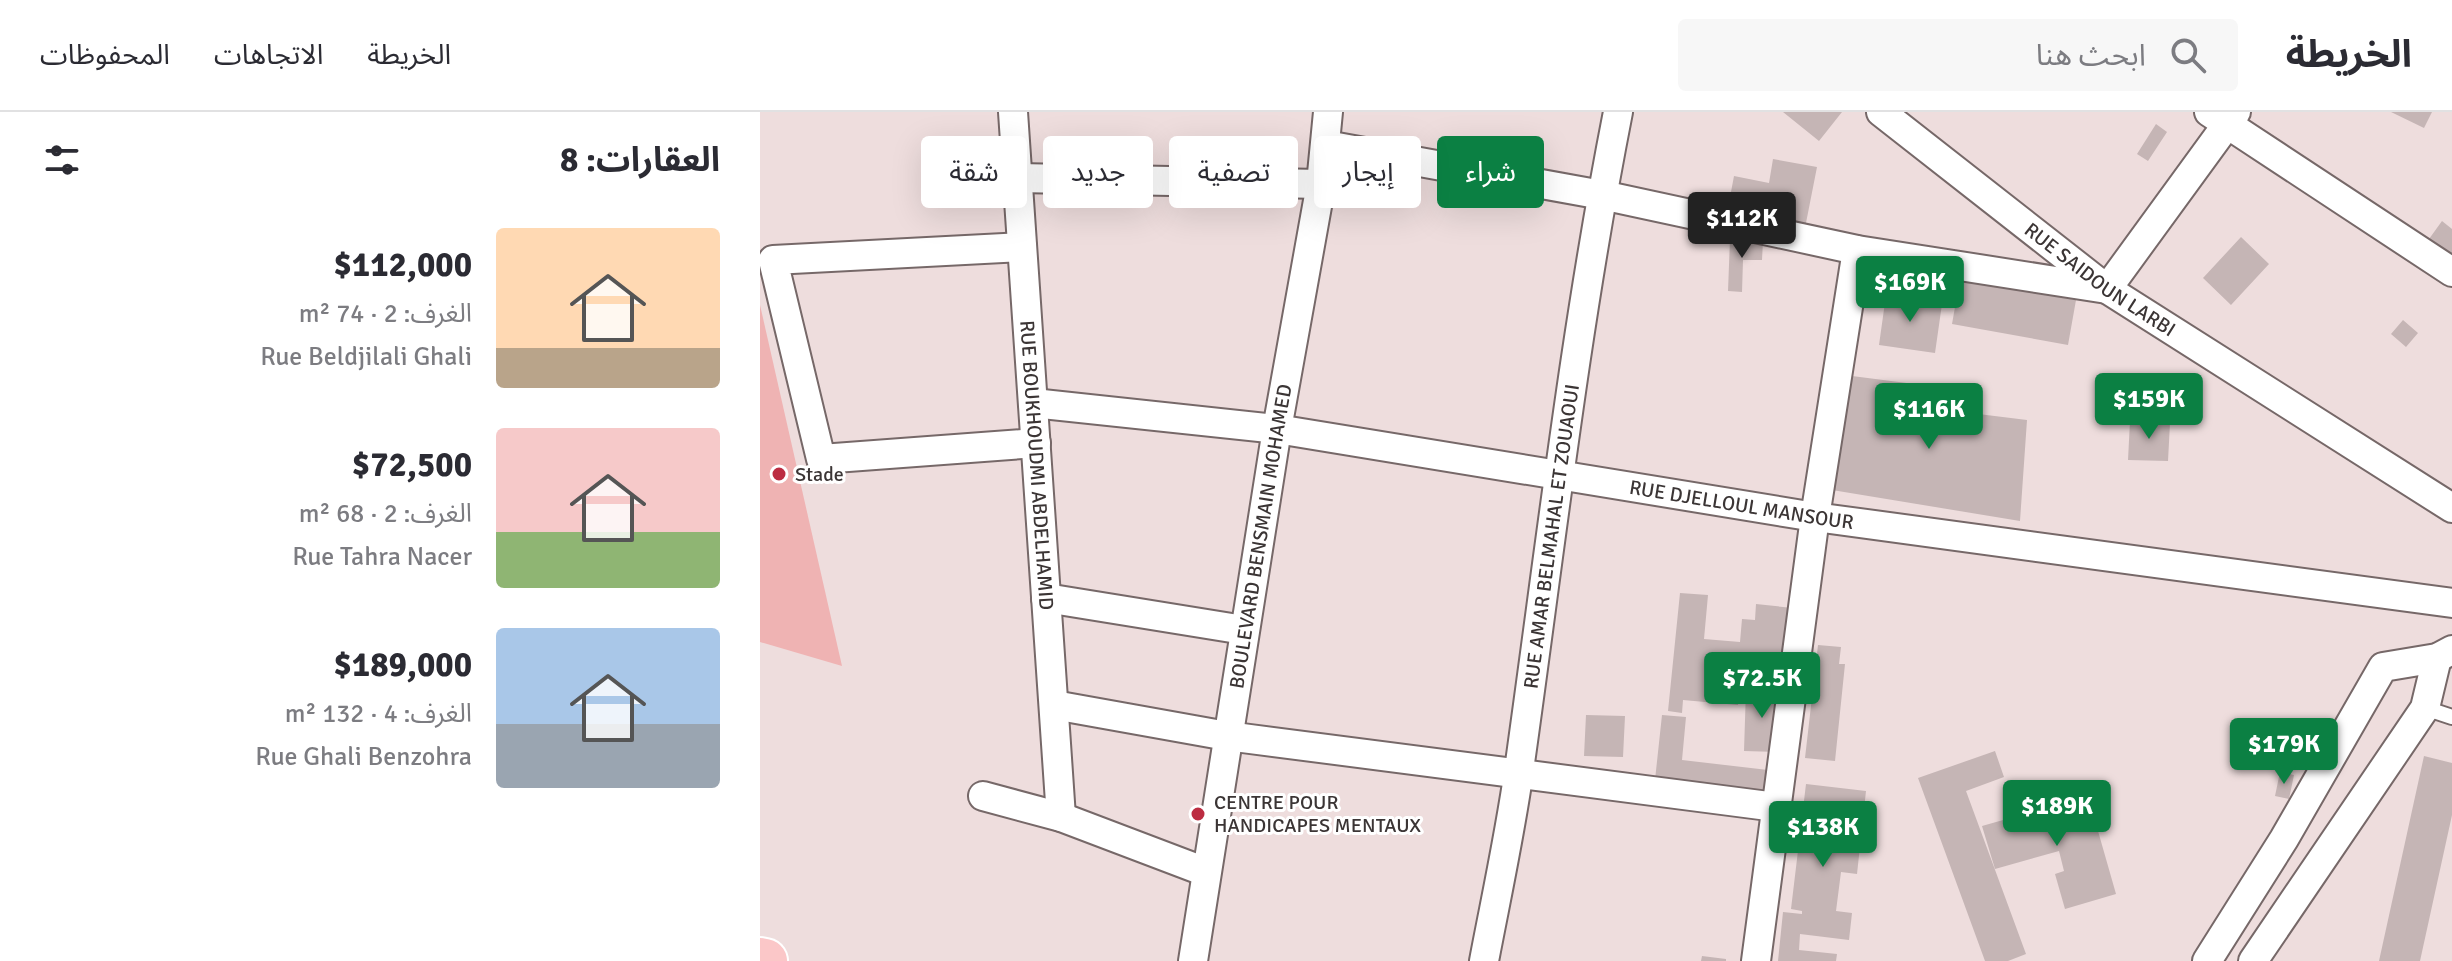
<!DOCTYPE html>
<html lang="ar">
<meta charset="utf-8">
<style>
:root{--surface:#fff;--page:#f7f7f7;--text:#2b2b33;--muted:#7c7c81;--line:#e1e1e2;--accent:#0b8043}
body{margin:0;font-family:Signika,"Noto Sans Arabic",sans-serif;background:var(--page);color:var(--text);direction:rtl;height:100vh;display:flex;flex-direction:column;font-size:30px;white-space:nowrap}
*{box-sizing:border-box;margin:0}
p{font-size:26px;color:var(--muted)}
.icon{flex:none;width:44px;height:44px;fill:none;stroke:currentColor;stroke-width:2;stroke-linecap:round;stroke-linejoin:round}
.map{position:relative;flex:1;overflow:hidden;direction:ltr}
.panel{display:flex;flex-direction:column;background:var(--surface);width:760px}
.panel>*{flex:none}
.top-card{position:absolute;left:24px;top:24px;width:760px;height:72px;direction:rtl;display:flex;gap:16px}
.price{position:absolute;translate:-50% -68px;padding:0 18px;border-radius:8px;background:var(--accent);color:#fff;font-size:26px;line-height:52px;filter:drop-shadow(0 2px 4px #0008)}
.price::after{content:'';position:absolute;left:50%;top:48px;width:24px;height:18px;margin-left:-12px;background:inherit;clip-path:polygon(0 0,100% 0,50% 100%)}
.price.active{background:#222;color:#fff}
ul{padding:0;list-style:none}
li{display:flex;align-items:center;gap:24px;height:200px;padding:0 40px}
li span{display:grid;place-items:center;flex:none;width:224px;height:160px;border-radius:8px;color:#555}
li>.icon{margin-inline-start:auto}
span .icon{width:96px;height:96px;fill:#fffc;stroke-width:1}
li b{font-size:34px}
h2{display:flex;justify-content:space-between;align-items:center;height:96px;padding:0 40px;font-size:34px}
.pill{padding:0 28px;border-radius:8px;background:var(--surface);box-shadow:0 8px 32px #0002;font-size:28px;line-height:72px}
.pill.active{background:var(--accent);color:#fff}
header{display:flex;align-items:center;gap:48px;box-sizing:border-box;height:112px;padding:0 40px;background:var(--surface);border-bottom:2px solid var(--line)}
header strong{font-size:38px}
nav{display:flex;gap:44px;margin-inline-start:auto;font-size:28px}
.search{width:560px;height:72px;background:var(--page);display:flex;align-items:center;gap:20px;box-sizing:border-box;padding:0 28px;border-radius:8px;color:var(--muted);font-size:30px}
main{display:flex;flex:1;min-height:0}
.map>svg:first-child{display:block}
.green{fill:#efb3b3}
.building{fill:#c5b5b5}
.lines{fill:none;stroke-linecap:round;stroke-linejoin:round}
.service-casing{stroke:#766868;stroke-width:18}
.minor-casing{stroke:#766868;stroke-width:32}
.primary-casing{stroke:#fff;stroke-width:48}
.service{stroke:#fff;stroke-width:14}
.minor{stroke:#fff;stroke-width:28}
.primary{stroke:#fbc7c8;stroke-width:44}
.poi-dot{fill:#bc2c41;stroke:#fff;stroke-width:3}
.labels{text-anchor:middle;stroke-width:6;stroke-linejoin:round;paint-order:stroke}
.street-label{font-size:20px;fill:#3b3535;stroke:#fff}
.poi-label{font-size:20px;fill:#3b3535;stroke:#fff;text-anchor:start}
</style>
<header>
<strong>الخريطة</strong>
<div class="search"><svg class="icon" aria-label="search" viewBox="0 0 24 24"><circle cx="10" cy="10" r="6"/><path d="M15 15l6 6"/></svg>ابحث هنا</div>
<nav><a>الخريطة</a><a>الاتجاهات</a><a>المحفوظات</a></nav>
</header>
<main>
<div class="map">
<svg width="1692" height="849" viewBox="0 0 1692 849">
<rect width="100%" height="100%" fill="#edd"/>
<path class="green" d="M0,193L82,554L0,530Z"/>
<path class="building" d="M1023,0H1082L1059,29Z
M1631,0H1672L1664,16Z
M1396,12L1407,20L1388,49L1377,42Z
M1013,47L1057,55L1045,116L967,101L974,64L1009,71Z
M1682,109L1692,117V144L1669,127Z
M1481,125L1509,152L1471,193L1443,166Z
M970,127L1003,129L1002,148H983L982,180L968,179Z
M1200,167L1316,188L1308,233L1192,212Z
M1126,183L1182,192L1175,241L1119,233Z
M1643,208L1658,221L1646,235L1631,222Z
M1092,264L1170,274L1186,298L1267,308L1260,409L1072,378Z
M1370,309L1410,311L1408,349L1368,348Z
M920,481L948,483L944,527L980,530L982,507L995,508L996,492L1033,496L1026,578L980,573L978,593L923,588L922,601L908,599Z
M1058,533L1081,535L1079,552H1085L1075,649L1045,646Z
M986,577L1020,578L1018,640L984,639Z
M826,603L865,604L863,645L824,644Z
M902,603L926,605L922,648L1008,658L1005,683L895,668Z
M1235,639L1244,665L1206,679L1266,842L1248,849H1225L1158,666Z
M1664,644L1692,651V703L1660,849H1619Z
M1520,660L1534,663L1529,687L1515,684Z
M1046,672L1106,679L1097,762L1081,760L1076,799L1092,801L1089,828L1040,822L1039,838L1077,842L1076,849H1018L1023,800L1042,802V799L1031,797Z
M1328,684L1356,782L1305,797L1295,762L1304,759L1299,739L1235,757L1222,714Z
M942,844L966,847V849H941Z"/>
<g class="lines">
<g class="service-casing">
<path id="service" d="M1665,596L1692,605"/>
</g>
<g class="minor-casing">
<g id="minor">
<path id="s1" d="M253,0L301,705"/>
<path id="s2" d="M1121,0L1347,177L1692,396"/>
<path d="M1449,0L1692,160"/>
<path d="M566,33L842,83L1097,138L1347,177L1476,0"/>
<path d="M258,66L561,72"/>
<path d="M262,135L13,148L61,347L276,331"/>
<path id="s3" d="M273,291L517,317L1055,405L1692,491"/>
<path d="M286,486L484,518"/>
<path d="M294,593L467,624L1016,695"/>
<path d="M223,684L301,705L446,760"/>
<path id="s4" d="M433,849L517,317L561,72L568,0"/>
<path id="s5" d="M724,849C736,786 750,722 759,658C790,438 815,218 858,0"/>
<path d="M996,849L1055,405L1097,138"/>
<path d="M1447,849L1524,727L1623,555L1677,546L1692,538"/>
<path d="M1493,849L1665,596L1677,546"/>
</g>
</g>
<g class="primary-casing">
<path id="primary" d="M0,848L5,849"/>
</g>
<use href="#service" class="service"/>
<use href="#minor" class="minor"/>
<use href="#primary" class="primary"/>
</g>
<g class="poi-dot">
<circle cx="19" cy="362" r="8"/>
<circle cx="438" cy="702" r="8"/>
</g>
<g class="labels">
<g class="street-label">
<text dy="7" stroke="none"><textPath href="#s2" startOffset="276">RUE SAIDOUN LARBI</textPath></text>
<text dy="7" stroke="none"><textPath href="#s1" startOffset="354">RUE BOUKHOUDMI ABDELHAMID</textPath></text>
<text dy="7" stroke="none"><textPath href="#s3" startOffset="716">RUE DJELLOUL MANSOUR</textPath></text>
<text dy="7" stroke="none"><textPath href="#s4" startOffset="430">BOULEVARD BENSMAIN MOHAMED</textPath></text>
<text dy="7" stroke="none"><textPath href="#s5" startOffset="430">RUE AMAR BELMAHAL ET ZOUAOUI</textPath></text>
</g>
<g class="poi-label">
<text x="35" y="369">Stade</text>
<text x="454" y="697">CENTRE POUR<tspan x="454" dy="23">HANDICAPES MENTAUX</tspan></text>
</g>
</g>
</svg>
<b class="price active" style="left:982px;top:148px">$112K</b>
<b class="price" style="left:1150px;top:212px">$169K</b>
<b class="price" style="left:1389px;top:329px">$159K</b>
<b class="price" style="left:1169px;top:339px">$116K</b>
<b class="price" style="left:1002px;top:608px">$72.5K</b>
<b class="price" style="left:1524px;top:674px">$179K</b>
<b class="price" style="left:1297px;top:736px">$189K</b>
<b class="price" style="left:1063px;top:757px">$138K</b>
<div class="top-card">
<a class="pill active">شراء</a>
<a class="pill">إيجار</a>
<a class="pill">تصفية</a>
<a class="pill">جديد</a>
<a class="pill">شقة</a>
</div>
</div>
<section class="panel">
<h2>العقارات: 8<svg class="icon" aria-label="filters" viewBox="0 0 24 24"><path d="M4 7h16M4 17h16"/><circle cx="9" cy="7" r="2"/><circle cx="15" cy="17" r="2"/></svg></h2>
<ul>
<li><span style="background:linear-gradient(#ffd9b3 75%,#b9a48a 0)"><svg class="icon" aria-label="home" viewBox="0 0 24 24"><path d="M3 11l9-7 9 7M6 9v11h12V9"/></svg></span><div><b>$112,000</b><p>الغرف: 2 · 74 m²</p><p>Rue Beldjilali Ghali</p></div></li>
<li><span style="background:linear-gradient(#f6c9c9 65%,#8fb573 0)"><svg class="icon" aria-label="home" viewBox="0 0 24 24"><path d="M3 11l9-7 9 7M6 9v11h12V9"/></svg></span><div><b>$72,500</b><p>الغرف: 2 · 68 m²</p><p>Rue Tahra Nacer</p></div></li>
<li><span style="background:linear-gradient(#a9c7e8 60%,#9aa5b1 0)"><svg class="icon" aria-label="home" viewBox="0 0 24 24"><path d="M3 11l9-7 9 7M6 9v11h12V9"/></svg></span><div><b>$189,000</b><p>الغرف: 4 · 132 m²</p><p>Rue Ghali Benzohra</p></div></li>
</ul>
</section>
</main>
